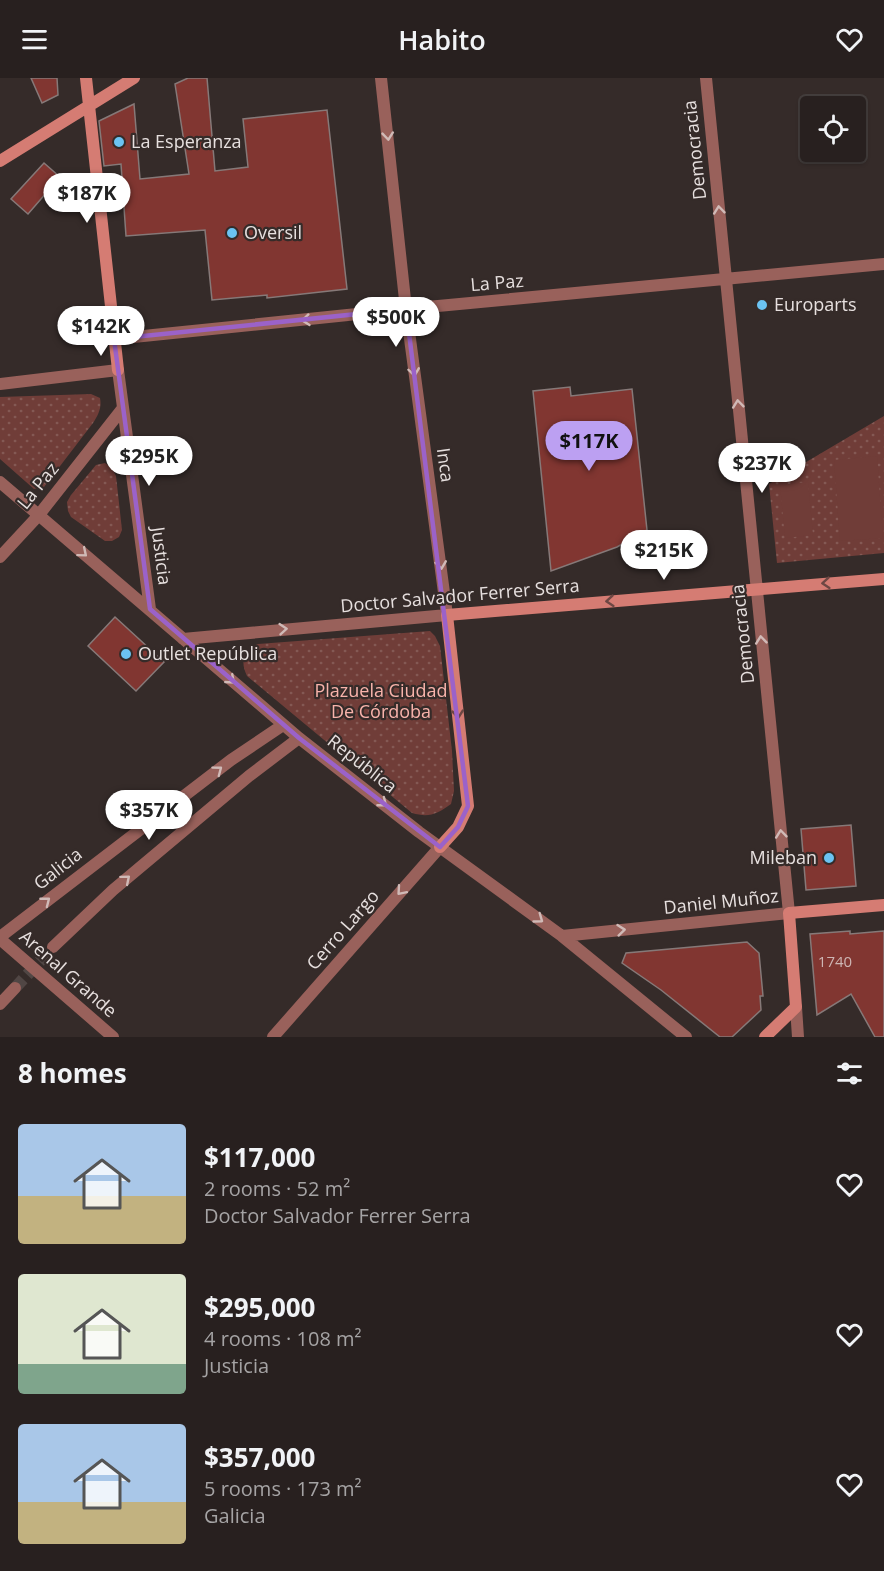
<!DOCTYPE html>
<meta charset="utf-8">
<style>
:root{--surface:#28201f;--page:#302828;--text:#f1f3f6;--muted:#a5a3a4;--line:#443e3d;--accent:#bca0f2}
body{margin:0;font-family:"Open Sans",sans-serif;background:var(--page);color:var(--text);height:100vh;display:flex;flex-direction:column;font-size:22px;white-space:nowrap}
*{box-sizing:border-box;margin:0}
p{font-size:20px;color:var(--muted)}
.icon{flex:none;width:33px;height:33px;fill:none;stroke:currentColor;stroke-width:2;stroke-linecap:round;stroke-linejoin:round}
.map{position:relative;height:959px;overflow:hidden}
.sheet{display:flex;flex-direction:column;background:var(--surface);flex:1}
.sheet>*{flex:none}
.buttons{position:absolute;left:800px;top:18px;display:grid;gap:12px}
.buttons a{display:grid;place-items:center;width:66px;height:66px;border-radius:6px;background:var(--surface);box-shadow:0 2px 4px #0004,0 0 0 2px var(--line);font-size:30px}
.price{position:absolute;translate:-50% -51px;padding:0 14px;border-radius:21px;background:#fff;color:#222;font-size:20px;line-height:39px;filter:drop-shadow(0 2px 3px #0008)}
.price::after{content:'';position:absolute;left:50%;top:36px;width:18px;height:14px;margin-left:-9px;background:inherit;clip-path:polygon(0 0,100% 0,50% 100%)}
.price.on{background:var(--accent);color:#111}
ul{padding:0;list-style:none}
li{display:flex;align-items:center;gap:18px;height:150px;padding:0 18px}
li span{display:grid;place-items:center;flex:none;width:168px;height:120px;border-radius:6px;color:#555}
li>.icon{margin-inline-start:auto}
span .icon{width:72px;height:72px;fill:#fffc;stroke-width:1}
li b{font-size:26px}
h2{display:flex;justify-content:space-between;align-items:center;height:72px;padding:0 18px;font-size:26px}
header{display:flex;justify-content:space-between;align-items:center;height:78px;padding:0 18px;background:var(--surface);font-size:27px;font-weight:600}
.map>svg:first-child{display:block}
.grass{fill:url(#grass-dots)}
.pitch{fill:#703d38}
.building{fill:#813631;stroke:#867978;stroke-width:1.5}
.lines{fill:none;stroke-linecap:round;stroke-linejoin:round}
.street-tunnel{stroke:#504644;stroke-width:12;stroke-dasharray:12 6;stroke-linecap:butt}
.street{stroke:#99615b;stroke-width:12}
.secondary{stroke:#d57c73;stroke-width:12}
.oneway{stroke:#d0bab7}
.oneway2{stroke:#6d4743}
.marked{fill:none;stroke:#9b62c9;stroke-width:4.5;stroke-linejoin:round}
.poi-dot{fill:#6bc3f2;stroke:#352b29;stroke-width:2}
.labels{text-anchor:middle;stroke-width:4.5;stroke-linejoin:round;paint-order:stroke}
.number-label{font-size:15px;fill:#ceb6b4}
.poi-label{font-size:18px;fill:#e7e0df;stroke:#352b29;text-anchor:start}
.street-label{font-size:18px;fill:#e7e0df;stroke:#352b29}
.park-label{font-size:18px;fill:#f8b3ab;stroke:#352b29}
</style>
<header><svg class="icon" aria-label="menu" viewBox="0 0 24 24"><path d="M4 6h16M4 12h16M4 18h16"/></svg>Habito<svg class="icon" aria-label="heart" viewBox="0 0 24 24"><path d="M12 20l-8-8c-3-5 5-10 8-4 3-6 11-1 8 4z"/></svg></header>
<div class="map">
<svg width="884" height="959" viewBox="0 0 884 959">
<defs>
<pattern id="grass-dots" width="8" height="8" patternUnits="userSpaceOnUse" patternTransform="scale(1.5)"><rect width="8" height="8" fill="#703d38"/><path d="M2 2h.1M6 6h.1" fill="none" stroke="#845954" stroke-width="1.8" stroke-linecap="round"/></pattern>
</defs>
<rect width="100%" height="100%" fill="#352b29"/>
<path class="grass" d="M91,316L100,320C102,330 98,337 93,345L44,409L34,411L0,381V319Z
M884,338V475L777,485L769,406Z
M105,385L112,390L116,398L122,452L119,459L112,463H105L71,439L68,433L67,424L71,417L96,387Z
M430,553L435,558L440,568L452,673L454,713L451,726C437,736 429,740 412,735L247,598C240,584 243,572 258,566Z"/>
<path class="pitch" d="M877,378L883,460L840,463L834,382Z
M808,404L813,457L785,460L780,407Z"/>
<path class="building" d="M31,0H57L58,17L42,25Z
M188,0H207L215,93L248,89L243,41L327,32L347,211L267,220V217L212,222L205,152L126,158L121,86L104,88L99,43L134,26L140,101L189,96L175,6Z
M44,85L60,99L28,136L11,121Z
M570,309L571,318L632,311L647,452L617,469L551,493L533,313Z
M115,539L164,584L136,613L88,568Z
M851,747L856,808L806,812L801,751Z
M850,853V856L884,853V959H875L851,916L817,937L810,856Z
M747,864L759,875L763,918H760L761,932L732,959H720L661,912L622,885L626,875Z"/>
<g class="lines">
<path class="street-tunnel" d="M15,910L53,869"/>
<path class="street" d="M114,261L406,231L884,186
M0,306L118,292L150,531
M0,404L299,660L419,754L562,858L686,959
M0,479L38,438L123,330
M183,561L447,537L406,231L381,0
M562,858L789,835L706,0
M0,859L231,682L283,647
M0,861L113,959
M53,869L113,812L249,698L299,660
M0,926L15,910
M796,929L798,959
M273,959L440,769"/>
<path class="secondary" d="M86,0L118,292
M0,83L134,0
M440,769L458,749L468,728L447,537L884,501
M765,959L796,929L789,835L884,827"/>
</g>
<defs><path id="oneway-chevron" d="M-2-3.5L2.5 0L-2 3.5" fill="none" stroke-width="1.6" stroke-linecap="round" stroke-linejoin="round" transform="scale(1.5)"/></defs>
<g class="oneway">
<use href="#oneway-chevron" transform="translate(388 58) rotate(84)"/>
<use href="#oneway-chevron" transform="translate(719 132) rotate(-96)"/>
<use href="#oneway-chevron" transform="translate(306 242) rotate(174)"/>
<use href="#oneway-chevron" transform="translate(414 294) rotate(82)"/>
<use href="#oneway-chevron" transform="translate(738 326) rotate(-96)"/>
<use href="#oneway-chevron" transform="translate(83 475) rotate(40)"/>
<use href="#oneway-chevron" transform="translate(441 487) rotate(82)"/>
<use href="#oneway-chevron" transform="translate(283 551) rotate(-5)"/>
<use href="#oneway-chevron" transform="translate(761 562) rotate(-96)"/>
<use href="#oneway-chevron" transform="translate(231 602) rotate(41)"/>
<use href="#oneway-chevron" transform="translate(218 692) rotate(-37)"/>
<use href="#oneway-chevron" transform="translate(383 725) rotate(38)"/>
<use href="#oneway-chevron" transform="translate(781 756) rotate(-96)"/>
<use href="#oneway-chevron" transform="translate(126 801) rotate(-40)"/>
<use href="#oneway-chevron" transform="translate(401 813) rotate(131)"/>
<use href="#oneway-chevron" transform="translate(46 823) rotate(-38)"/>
<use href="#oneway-chevron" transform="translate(539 841) rotate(36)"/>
<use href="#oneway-chevron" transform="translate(621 852) rotate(-6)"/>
</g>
<g class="oneway2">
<use href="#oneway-chevron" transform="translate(826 505) rotate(175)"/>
<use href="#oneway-chevron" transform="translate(610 523) rotate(175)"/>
<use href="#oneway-chevron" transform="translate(458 636) rotate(84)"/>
</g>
<path class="marked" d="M406,231L468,728L458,749L440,769L299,660L150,531L114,261Z"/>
<g class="poi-dot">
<circle cx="119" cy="64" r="6"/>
<circle cx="232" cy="155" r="6"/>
<circle cx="762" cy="227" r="6"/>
<circle cx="126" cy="576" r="6"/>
<circle cx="829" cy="780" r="6"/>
</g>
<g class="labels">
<g class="number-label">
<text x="835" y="889">1740</text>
</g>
<g class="poi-label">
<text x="131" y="70">La Esperanza</text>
<text x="244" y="161">Oversil</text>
<text x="774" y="233">Europarts</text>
<text x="138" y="582">Outlet República</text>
<text x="817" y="786" text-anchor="end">Mileban</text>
</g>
<g class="street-label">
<text transform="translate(695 72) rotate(-96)" y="6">Democracia</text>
<text transform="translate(497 205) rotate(-5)" y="6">La Paz</text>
<text transform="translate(445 387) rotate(82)" y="6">Inca</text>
<text transform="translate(38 408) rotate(-51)" y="6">La Paz</text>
<text transform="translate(161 478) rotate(83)" y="6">Justicia</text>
<text transform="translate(460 518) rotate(-5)" y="6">Doctor Salvador Ferrer Serra</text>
<text transform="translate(743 556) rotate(-96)" y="6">Democracia</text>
<text transform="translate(362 686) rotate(38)" y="6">República</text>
<text transform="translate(58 791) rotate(-38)" y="6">Galicia</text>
<text transform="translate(721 824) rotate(-6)" y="6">Daniel Muñoz</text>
<text transform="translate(343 852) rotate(-49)" y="6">Cerro Largo</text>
<text transform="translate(68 896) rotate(41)" y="6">Arenal Grande</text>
</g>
<g class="park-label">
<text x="381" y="619">Plazuela Ciudad<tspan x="381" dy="21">De Córdoba</tspan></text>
</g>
</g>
</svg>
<div class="buttons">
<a><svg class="icon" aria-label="locate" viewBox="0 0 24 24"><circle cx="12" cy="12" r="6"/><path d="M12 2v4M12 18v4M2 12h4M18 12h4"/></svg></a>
</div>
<b class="price" style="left:87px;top:146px">$187K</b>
<b class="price" style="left:396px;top:270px">$500K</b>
<b class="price" style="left:101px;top:279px">$142K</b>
<b class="price on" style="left:589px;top:394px">$117K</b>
<b class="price" style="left:149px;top:409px">$295K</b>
<b class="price" style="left:762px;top:416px">$237K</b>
<b class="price" style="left:664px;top:503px">$215K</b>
<b class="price" style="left:149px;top:763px">$357K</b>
</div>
<section class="sheet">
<h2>8 homes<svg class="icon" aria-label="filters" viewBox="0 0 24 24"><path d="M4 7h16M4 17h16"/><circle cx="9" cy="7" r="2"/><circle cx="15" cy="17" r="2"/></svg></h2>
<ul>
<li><span style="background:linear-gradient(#a9c7e8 60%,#c2b280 0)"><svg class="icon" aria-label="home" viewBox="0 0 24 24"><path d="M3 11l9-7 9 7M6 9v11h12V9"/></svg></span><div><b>$117,000</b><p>2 rooms · 52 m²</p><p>Doctor Salvador Ferrer Serra</p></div><svg class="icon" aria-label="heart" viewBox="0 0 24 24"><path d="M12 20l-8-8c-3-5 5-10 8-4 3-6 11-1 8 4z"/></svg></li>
<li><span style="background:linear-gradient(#dfe7d0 75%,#7fa58c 0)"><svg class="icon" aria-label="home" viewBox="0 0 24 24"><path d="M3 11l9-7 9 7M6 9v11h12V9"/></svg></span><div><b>$295,000</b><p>4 rooms · 108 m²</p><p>Justicia</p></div><svg class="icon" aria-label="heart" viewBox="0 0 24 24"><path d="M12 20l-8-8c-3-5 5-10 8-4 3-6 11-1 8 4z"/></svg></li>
<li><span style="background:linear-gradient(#a9c7e8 65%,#c2b280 0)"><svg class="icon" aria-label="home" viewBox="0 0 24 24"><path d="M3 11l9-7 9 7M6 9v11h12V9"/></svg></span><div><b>$357,000</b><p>5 rooms · 173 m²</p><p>Galicia</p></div><svg class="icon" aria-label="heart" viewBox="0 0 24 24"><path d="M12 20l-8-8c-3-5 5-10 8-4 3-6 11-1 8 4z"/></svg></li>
</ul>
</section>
